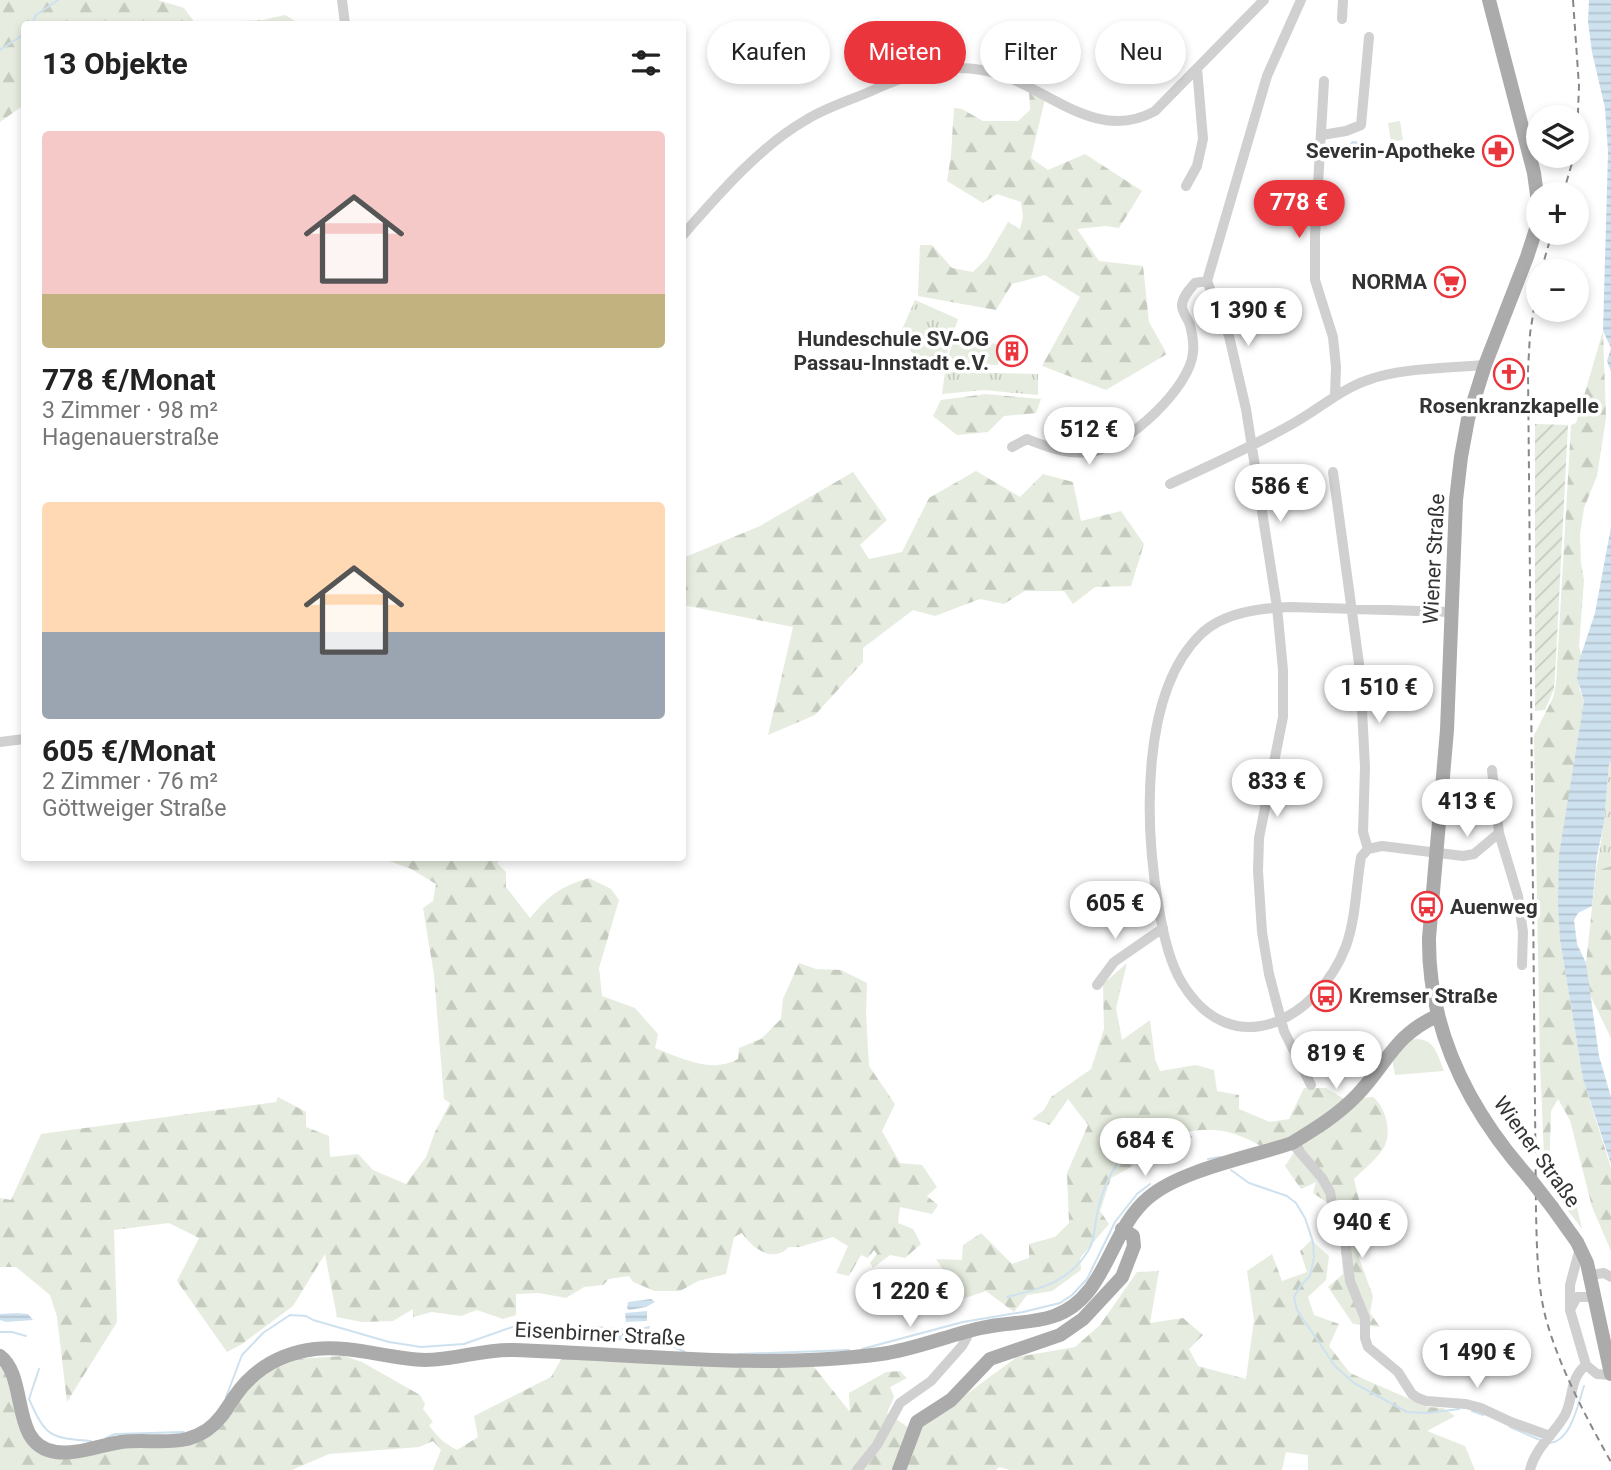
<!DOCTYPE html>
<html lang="de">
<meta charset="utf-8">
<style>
:root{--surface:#fff;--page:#f2f2f2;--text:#222;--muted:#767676;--accent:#ea353d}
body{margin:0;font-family:Roboto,sans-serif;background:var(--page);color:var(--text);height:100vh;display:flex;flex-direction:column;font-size:26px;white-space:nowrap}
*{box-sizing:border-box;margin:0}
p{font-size:23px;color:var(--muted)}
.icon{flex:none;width:38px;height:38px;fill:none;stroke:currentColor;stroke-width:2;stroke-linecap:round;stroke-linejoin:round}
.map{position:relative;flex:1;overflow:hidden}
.drawer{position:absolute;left:21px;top:21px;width:665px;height:840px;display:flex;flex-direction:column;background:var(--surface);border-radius:7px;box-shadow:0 4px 10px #0003}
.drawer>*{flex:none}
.hud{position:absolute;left:707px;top:21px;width:665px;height:63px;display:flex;gap:14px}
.fabs{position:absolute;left:1526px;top:105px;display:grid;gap:14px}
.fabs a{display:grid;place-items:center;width:63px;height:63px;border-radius:50%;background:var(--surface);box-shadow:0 4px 10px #0003;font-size:35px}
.price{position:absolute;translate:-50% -60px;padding:0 16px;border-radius:24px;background:#fff;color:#222;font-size:23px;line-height:46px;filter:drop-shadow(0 2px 4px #0008)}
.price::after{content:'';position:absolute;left:50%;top:42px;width:21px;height:16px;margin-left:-10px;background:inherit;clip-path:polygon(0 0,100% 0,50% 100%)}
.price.selected{background:var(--accent);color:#fff}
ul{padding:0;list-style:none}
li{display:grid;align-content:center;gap:14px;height:371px;padding:0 21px}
li span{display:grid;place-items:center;height:217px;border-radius:7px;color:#555}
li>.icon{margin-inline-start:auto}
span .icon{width:126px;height:126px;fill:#fffc;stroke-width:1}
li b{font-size:30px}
h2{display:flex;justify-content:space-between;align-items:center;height:84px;padding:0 21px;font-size:30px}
.tag{padding:0 24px;border-radius:32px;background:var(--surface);box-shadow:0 4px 10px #0003;font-size:24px;line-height:63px}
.tag.selected{background:var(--accent);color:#fff}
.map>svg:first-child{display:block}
.grass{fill:url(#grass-tufts)}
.forest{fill:url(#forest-firs)}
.garden{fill:url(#garden-furrows)}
.pitch{fill:#e6ecdf}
.water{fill:url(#water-rules)}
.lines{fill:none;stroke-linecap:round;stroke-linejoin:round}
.stream{stroke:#cee1ef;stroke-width:2}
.minor{stroke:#d0d0d0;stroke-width:10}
.major{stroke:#ababab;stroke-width:14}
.rail{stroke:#888;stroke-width:2;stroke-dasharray:7 5;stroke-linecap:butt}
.major-bridge{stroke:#ababab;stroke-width:14}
.labels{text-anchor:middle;stroke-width:7;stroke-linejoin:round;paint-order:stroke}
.poi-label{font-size:21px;font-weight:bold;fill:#333;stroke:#fff;text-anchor:end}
.street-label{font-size:21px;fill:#333;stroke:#fff}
</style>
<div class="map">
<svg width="1611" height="1470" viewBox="0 0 1611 1470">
<defs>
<pattern id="grass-tufts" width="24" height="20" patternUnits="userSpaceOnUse" patternTransform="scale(1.75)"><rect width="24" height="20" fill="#e6ecdf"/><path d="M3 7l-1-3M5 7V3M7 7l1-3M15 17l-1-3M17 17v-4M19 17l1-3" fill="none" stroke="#c6cbc0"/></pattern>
<pattern id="forest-firs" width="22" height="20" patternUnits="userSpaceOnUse" patternTransform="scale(1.75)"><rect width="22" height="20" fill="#e6ecdf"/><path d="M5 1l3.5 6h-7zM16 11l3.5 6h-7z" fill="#c6cbc0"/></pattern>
<pattern id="garden-furrows" width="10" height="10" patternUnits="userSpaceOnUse" patternTransform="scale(1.75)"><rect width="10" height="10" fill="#e6ecdf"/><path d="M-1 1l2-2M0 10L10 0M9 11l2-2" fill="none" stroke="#c6cbc0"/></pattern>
<pattern id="water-rules" width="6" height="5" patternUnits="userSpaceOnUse" patternTransform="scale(1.75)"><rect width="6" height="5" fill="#cee1ef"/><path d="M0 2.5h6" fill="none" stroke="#b1c2cd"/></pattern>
</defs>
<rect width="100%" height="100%" fill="#fff"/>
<path class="grass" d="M915,300L958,319L944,362L920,358L897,341Z
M945,372L1038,374V395L984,390L942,394Z
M1611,761V866L1596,871L1604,823L1609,763Z"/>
<path class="forest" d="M0,0H158L184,8L195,23L263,20L285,15L297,22L296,24H24V105L0,122Z
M1029,91L1045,99L1031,158L1048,170L1085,154L1142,191L1119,228L1106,226L1077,229L1099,261L1143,266L1149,322L1167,354L1106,390L1042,366L1080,297L1045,275L1012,284L996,310L918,296L920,245H932L952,268L973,272L987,258L1008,222L1020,229L1023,217L1021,202L997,194L983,203L947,181L951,155L954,108L962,109L983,121H1018L1030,110Z
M1603,331L1606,418L1597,476L1584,508L1580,534L1581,563L1584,580L1579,646L1581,655L1579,688L1584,701L1573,775L1560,940L1583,1079L1611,1168V1251L1592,1207L1570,1120L1558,1099L1551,1111L1549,1178L1573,1189L1582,1229L1545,1179L1540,1063L1534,735L1553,698L1556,684L1571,425L1576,423Z
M986,394L1041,399L1036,413L1004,416L988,432L957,435L933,416L941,400Z
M976,471L1020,497L1043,474L1073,482L1081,521L1121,511L1144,544L1131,586L1095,587L1073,604L1064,591H1025L1004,604L980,599L935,616L913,610L863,648V662L815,715L768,735L793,627L683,605V558L760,526L853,472L887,520L860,545L869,559L902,552L929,498Z
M381,858H504L497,863L506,872V887L530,918C550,895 559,887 589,878L611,889L619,900L599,968L602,996L635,1008L658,1034L655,1048C681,1058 711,1074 738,1059L739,1048L761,1039L781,1019L783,999L799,963L816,969L841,970L867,983L866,1014L869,1066L895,1104L882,1131L900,1163L922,1165L937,1187L927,1196L938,1205L932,1214L900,1207L898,1223L913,1229L921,1244L905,1258L890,1255L873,1268L870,1263L877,1254L874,1250L868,1258L861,1255L849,1276L836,1273L848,1246L833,1237L800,1247H789C773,1264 752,1248 742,1233L734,1237L726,1274L698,1281L680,1291H655L633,1282L629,1276L609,1279L603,1285L584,1287L566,1298L539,1293L516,1294V1315L503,1319L477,1310L461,1316L432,1312L413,1317V1309L393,1321L362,1322L337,1317L325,1254L293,1306L242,1344L227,1352L177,1281L199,1238L169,1223L114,1230L117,1322L67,1402L57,1317L50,1295L16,1267H0V1198L11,1200L41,1134L276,1102L278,1097L306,1112V1127L329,1136L330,1157L358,1154L373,1170L406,1184L426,1157L435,1132L450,1103L444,1099L434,975L423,908L433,901L436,884L411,869Z
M1611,866V1038L1589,993L1586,963L1596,871Z
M1127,963L1116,1008L1122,1040L1150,1020L1155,1059L1160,1071L1196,1065L1214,1070L1217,1091L1239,1095V1109L1270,1122L1289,1119L1304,1088H1326L1344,1099L1373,1097C1386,1108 1393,1133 1383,1149C1376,1160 1363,1170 1354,1179L1366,1229L1359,1258L1373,1296L1370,1313L1380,1327L1353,1324L1328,1287L1343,1274L1340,1240L1319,1229L1331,1205L1313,1193L1316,1182L1301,1189L1285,1166L1295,1151L1294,1139L1264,1148C1217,1119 1187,1129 1139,1148L1133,1166L1111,1178L1100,1211L1109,1224L1080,1258L1081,1270L1052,1291L1027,1295L1014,1312L986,1291L962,1299L936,1259L962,1260L963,1245L981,1233L1012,1264L1029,1258V1244L1055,1237L1069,1223L1067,1173L1088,1125L1068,1099L1050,1125L1032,1119L1044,1110L1051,1097L1091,1069L1104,1029L1103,984Z
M1311,1240L1329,1256L1326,1280L1308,1297L1314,1315L1339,1324L1329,1346L1350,1373L1428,1407L1443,1408L1455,1416L1427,1431L1465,1446L1475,1470H1308V1455L1286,1452L1282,1470H1010L999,1467L996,1470H433L441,1450L433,1441L419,1447L329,1454L292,1470H0V1367L7,1373L41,1452L196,1441L257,1377L292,1359L344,1356L362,1362L420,1395L425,1404L423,1409L433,1422L429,1425C437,1437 444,1443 457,1450L478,1437L474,1416L551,1377L563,1356L810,1362L850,1412L849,1393L886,1372L900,1371L907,1378L890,1387L894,1397L887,1413L915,1432L1017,1357L1075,1347L1100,1325L1137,1272L1159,1271L1150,1323L1183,1318L1203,1335L1189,1349L1198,1366L1246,1379L1254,1320L1247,1271L1272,1254L1282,1281L1307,1272L1300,1251Z"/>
<path class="garden" d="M1535,424L1568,425L1556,657L1554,689L1545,710L1535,711Z"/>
<path class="pitch" d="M1400,121L1403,140L1391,142L1388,123Z
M953,341L1001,344L998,365L946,363Z
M1415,1039C1435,1038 1438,1056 1444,1071L1395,1075L1392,1058L1409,1041Z"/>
<path class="water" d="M1589,0H1611V372L1607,361L1611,348L1603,331L1608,152L1605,108L1592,52L1588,22Z
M1352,141L1361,142V159L1359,160L1352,158L1348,147Z
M1611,527V761L1609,764L1604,823L1597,856L1592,906L1578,913L1574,920L1577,944L1586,963L1599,1056L1611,1097V1164L1583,1079L1560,940L1558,904L1559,855L1584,701L1577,678L1579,661L1595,613Z
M651,1299L655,1302L646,1307L629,1310L627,1308L628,1302Z
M647,1311V1321L626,1322L625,1313Z
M16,1313L28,1314L33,1320L6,1322L0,1320V1314Z
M591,1326L635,1329L650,1326L647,1339C632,1344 602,1339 590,1330Z"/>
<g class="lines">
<path class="stream" d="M32,24L36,15L58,0
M0,50L24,34
M1208,1159L1220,1157
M1231,1170L1249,1183L1287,1196L1296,1203L1305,1218L1313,1242L1314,1257L1310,1276L1301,1285L1294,1297L1297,1310L1335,1366L1354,1383L1407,1412L1428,1413L1459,1409
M1007,1297C1040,1289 1068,1283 1088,1251C1096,1239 1094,1224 1098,1210C1105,1178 1123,1144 1156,1133C1170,1128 1179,1127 1191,1137
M0,1332H12L26,1336
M649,1335L685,1352
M862,1349L963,1322L1023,1312L1060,1303L1072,1295L1087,1279L1115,1222L1137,1194L1150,1184
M739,1354L849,1350
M39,1369L29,1399C46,1437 50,1438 91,1441
M226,1397L242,1355L263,1333L290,1315L306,1316L313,1320L389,1342L421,1347L464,1344L518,1325L605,1336
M1472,1411L1483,1415
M1510,1427L1540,1440
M106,1438L115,1434L184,1432
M1549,1443C1571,1442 1578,1404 1584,1386"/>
<path class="minor" d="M342,0L345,24
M1342,19L1343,0
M1324,81L1315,236V280L1333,337L1336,367L1335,396
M1322,135L1346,131L1361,125L1369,37
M1186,186L1197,166L1203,139L1197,68
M682,236C717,196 760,146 806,120C825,108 848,101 869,92C906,75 941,63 982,70C1041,79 1092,146 1155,111L1264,0
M1207,281L1229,336L1246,409L1277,607L1283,670V717L1259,838L1258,871L1262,932L1269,974L1284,1031L1311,1085
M1012,447L1027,439C1050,448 1070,456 1095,451C1128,445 1191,387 1193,352C1194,345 1192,333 1190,325C1188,319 1182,312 1182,306C1182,297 1190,289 1195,283L1207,281L1267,76L1301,0
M1333,472L1360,671L1365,767L1363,832L1368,849
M1170,484C1211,465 1254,446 1294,423C1319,409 1341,389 1368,380C1399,368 1450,368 1485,365
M1452,612L1291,607C1261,608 1224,612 1201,634C1140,693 1145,825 1158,903C1162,929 1168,960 1182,983C1233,1066 1318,1019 1346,946C1356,918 1356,886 1361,857L1368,849L1382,846L1463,856L1474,854L1499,833
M0,742L24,739
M1492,770L1499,833L1518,896L1523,932L1522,965
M1097,985L1114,962L1163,928
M1292,1143L1322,1178L1330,1192L1334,1214L1345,1238L1350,1281L1365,1318V1338L1368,1347L1398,1372L1412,1394L1418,1398L1426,1401L1466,1404L1481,1408L1511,1422L1550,1436
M1580,1248L1570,1285V1310L1586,1365L1597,1374L1611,1375
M1590,1275L1604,1273L1611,1277
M1570,1310L1577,1297H1595
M857,1470L877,1445L900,1403L931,1381L962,1346L967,1337L966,1331
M1530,1470C1535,1448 1554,1434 1565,1415C1574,1397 1569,1379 1586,1365"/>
<path class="major" d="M1489,0L1534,173L1538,202L1537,226L1527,257L1485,365L1468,419L1461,457L1456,500L1447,730L1429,938C1428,1032 1470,1112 1531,1180
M1552,1207L1577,1242L1587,1263L1611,1374
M0,1356C29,1378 9,1446 56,1452C77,1455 100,1445 121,1442C143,1439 166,1444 187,1439C194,1437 201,1434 207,1430C220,1421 227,1408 235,1396C254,1369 282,1353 315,1349C353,1345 388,1359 425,1360C455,1360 483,1349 513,1350C635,1354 759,1370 881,1354C913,1350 949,1335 981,1328C1005,1322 1031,1324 1054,1316C1107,1298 1108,1232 1148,1198C1180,1170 1251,1157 1292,1143C1315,1129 1338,1115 1357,1095C1387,1064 1394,1035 1437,1016
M899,1470L917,1422L951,1400L990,1359L1060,1335L1083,1319L1122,1277L1134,1246L1133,1236L1122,1229"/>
<path class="rail" d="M1573,0L1579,86L1577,137
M1563,194L1574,156
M1541,271L1552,233
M1538,282L1530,334L1528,370L1536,1212C1537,1248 1537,1285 1546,1319C1560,1369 1586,1417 1611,1462"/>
<path class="major-bridge" d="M1531,1180L1552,1207"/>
</g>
<defs>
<g id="pharmacy-ring" transform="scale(1.575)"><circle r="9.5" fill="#fff" stroke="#ea353d" stroke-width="1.5"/><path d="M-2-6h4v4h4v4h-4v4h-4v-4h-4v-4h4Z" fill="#ea353d"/></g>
<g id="supermarket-ring" transform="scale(1.575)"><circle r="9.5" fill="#fff" stroke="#ea353d" stroke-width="1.5"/><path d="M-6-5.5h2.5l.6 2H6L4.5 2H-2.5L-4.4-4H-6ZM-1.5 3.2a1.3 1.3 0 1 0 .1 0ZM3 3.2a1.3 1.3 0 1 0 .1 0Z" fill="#ea353d"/></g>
<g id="building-ring" transform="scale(1.575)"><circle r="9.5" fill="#fff" stroke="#ea353d" stroke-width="1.5"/><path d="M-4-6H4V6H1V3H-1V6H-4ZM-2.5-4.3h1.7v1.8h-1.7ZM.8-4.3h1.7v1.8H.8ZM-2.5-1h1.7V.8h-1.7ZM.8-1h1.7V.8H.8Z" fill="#ea353d"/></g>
<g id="church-ring" transform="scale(1.575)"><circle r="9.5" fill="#fff" stroke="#ea353d" stroke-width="1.5"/><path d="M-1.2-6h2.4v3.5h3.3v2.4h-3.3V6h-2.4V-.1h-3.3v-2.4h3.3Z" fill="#ea353d"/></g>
<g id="bus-ring" transform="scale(1.575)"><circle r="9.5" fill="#fff" stroke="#ea353d" stroke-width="1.5"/><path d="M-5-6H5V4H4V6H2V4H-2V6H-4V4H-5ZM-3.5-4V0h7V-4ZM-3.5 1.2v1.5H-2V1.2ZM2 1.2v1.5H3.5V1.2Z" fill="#ea353d"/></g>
</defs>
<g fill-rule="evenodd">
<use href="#pharmacy-ring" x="1498" y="151"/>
<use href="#supermarket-ring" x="1450" y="282"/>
<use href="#building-ring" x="1012" y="351"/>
<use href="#church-ring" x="1509" y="374"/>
<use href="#bus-ring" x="1427" y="907"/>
<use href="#bus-ring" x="1326" y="996"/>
</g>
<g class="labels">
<g class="poi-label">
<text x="1475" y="158">Severin-Apotheke</text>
<text x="1427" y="289">NORMA</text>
<text x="989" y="346">Hundeschule SV-OG<tspan x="989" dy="24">Passau-Innstadt e.V.</tspan></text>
<text x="1509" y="413" text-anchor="middle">Rosenkranzkapelle</text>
<text x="1450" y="914" text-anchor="start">Auenweg</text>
<text x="1349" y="1003" text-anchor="start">Kremser Straße</text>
</g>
<g class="street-label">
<text transform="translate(1434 559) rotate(-87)" y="7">Wiener Straße</text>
<text transform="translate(1537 1152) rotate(54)" y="7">Wiener Straße</text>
<text transform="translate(600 1334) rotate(3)" y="7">Eisenbirner Straße</text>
</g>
</g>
</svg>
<div class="fabs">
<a><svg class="icon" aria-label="layers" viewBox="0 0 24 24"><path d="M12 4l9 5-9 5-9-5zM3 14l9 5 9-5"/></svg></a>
<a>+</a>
<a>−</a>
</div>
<b class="price selected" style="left:1299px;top:240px">778 €</b>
<b class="price" style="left:1248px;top:348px">1 390 €</b>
<b class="price" style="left:1089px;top:467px">512 €</b>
<b class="price" style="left:1280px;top:524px">586 €</b>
<b class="price" style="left:1379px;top:725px">1 510 €</b>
<b class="price" style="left:1277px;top:819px">833 €</b>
<b class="price" style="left:1467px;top:839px">413 €</b>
<b class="price" style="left:1115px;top:941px">605 €</b>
<b class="price" style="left:1336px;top:1091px">819 €</b>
<b class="price" style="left:1145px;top:1178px">684 €</b>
<b class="price" style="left:1362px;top:1260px">940 €</b>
<b class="price" style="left:910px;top:1329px">1 220 €</b>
<b class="price" style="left:1477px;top:1390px">1 490 €</b>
<div class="hud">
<a class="tag">Kaufen</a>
<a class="tag selected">Mieten</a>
<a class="tag">Filter</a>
<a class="tag">Neu</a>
</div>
<section class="drawer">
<h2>13 Objekte<svg class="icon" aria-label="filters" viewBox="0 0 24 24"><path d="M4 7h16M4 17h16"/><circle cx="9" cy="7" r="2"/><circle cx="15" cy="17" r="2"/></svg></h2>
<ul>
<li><span style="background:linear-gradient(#f6c9c9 75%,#c2b280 0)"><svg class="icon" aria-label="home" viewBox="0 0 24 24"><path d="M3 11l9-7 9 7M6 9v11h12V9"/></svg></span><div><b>778 €/Monat</b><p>3 Zimmer · 98 m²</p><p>Hagenauerstraße</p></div></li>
<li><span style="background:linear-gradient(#ffd9b3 60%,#9aa5b1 0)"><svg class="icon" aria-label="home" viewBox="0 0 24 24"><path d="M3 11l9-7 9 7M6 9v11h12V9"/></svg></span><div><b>605 €/Monat</b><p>2 Zimmer · 76 m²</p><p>Göttweiger Straße</p></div></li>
</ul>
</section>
</div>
